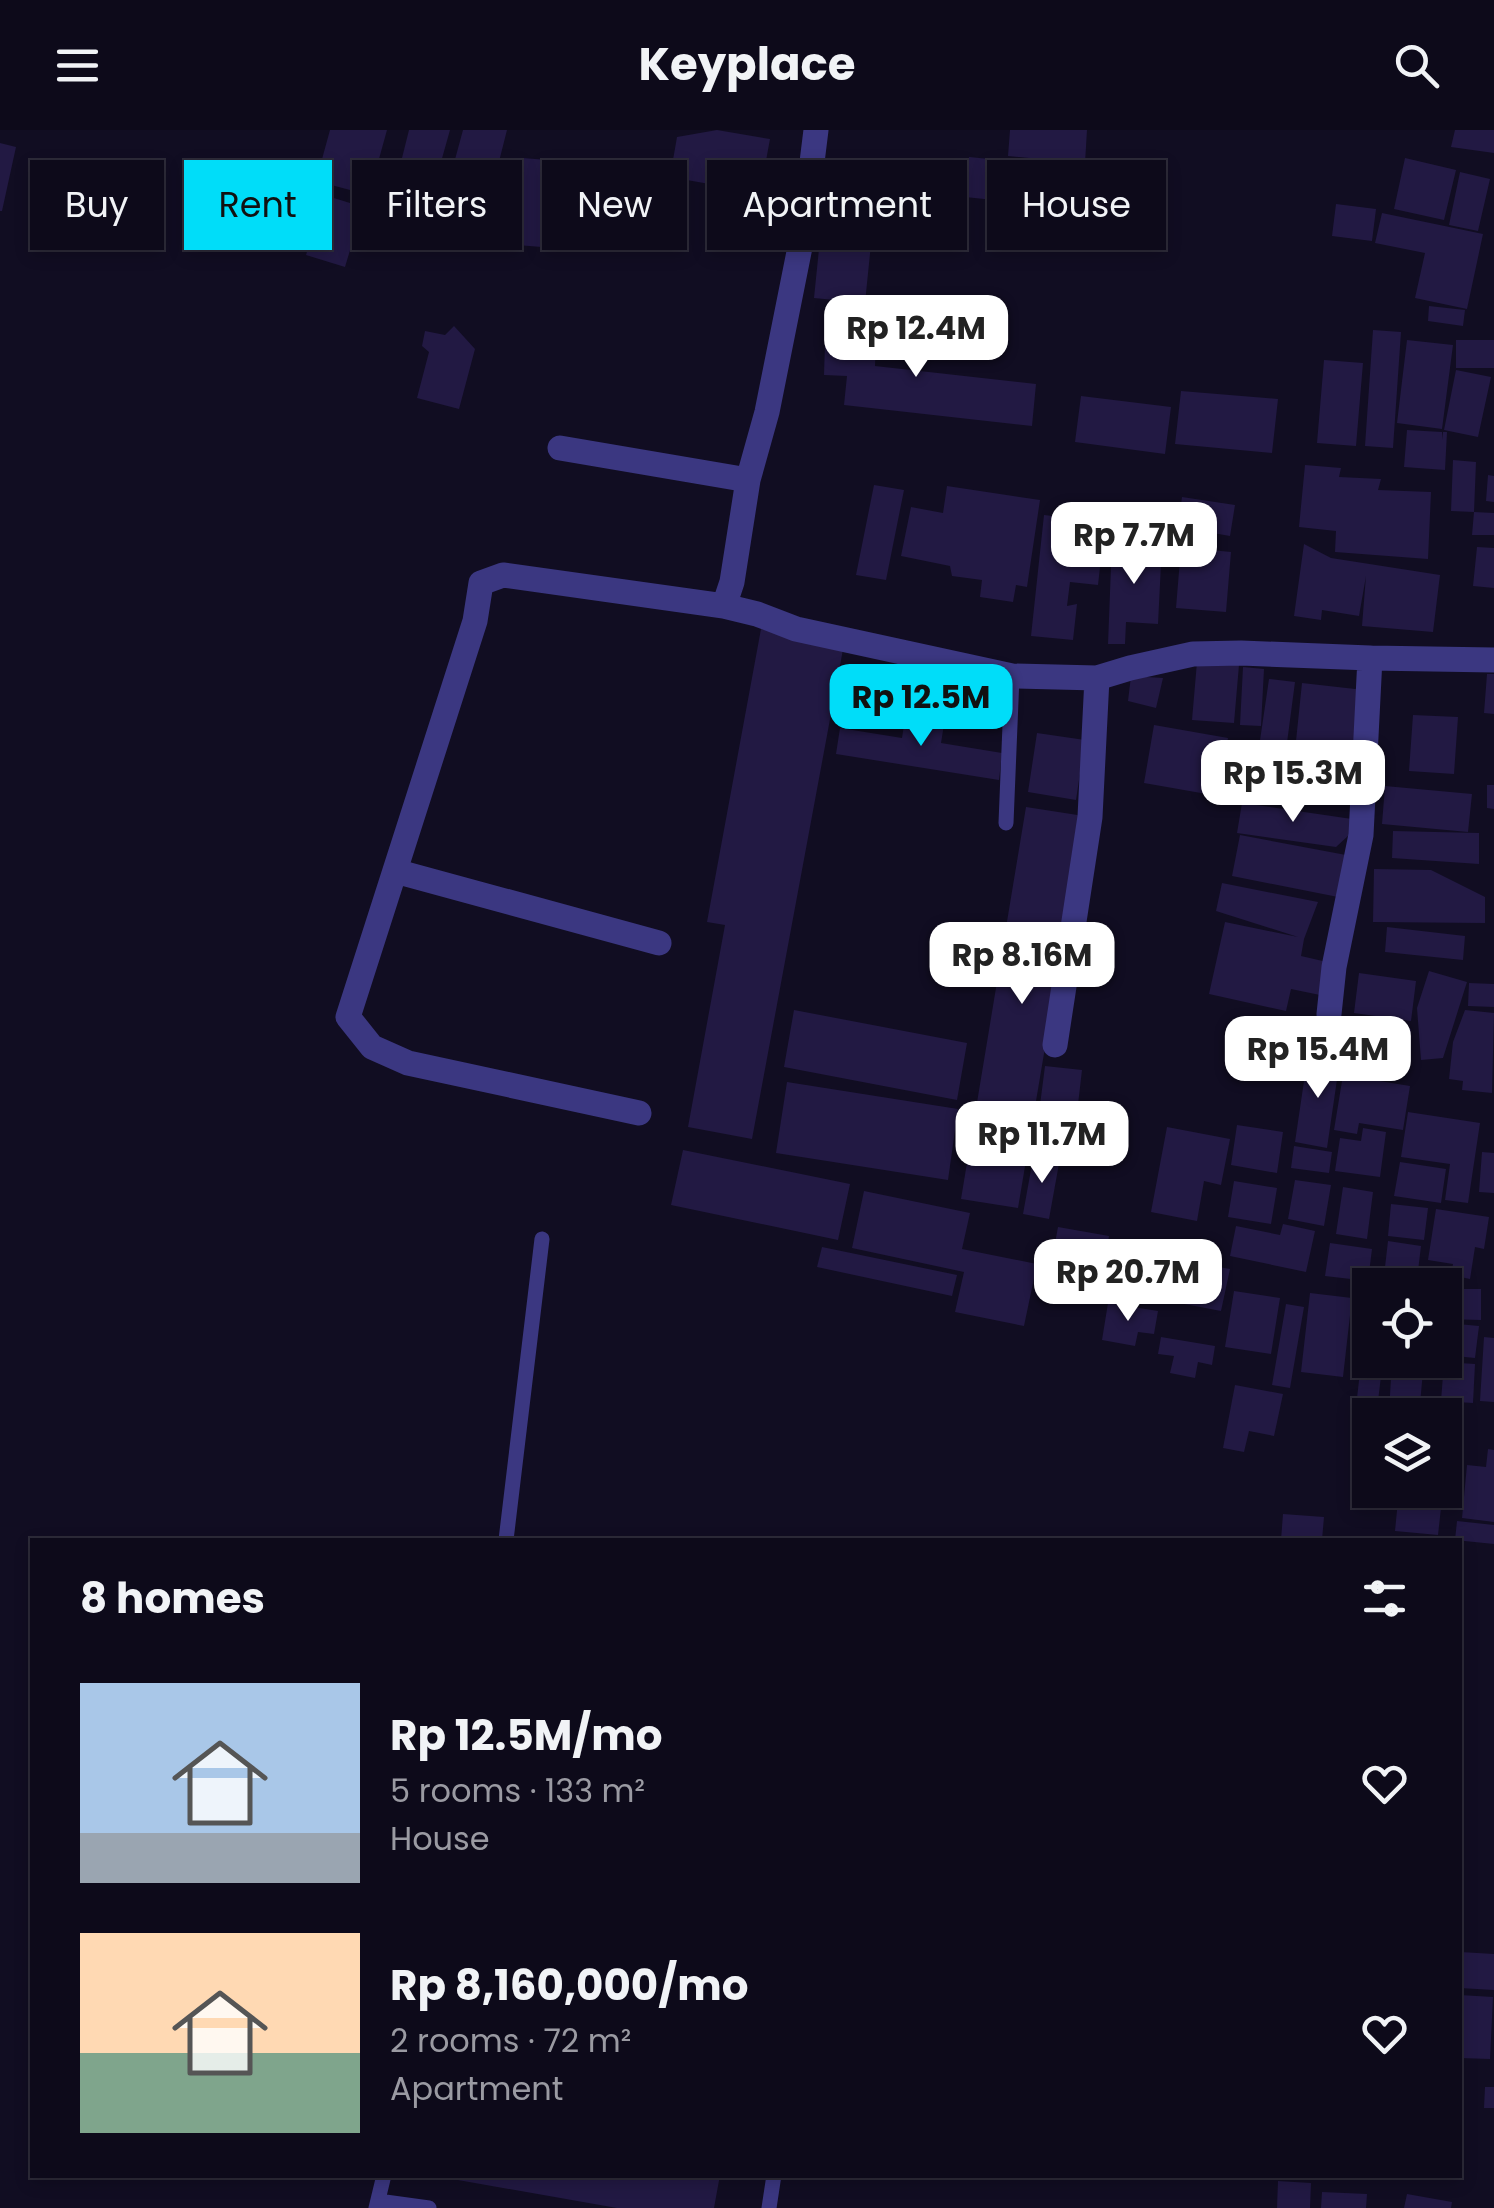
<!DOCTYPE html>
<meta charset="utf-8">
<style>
:root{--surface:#0d0a1a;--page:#161323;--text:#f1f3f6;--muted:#9a9aa2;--line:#2d2b39;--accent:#00ddf9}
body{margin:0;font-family:Poppins,sans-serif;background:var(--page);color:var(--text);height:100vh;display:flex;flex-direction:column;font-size:38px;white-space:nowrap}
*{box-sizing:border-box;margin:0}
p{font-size:32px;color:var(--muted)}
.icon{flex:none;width:55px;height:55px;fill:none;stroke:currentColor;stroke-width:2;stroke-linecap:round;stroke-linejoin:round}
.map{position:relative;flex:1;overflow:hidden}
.drawer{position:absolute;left:30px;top:1408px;width:1432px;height:640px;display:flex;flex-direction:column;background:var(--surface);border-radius:0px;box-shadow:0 5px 15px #0003,0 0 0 2px var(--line)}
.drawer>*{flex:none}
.hud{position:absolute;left:30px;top:30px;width:1435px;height:90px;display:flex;gap:20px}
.buttons{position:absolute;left:1352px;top:1138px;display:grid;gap:20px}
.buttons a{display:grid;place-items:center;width:110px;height:110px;border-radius:0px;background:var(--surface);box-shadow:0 5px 15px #0003,0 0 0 2px var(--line);font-size:50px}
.price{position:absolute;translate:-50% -85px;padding:0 22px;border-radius:20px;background:#fff;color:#222;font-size:32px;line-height:65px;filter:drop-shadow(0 2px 5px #0008)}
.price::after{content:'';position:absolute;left:50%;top:60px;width:30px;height:22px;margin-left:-15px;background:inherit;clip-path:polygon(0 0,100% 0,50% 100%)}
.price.current{background:var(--accent);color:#111}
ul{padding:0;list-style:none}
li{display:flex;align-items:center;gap:30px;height:250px;padding:0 50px}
li span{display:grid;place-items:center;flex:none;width:280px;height:200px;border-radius:0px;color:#555}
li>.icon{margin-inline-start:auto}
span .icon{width:120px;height:120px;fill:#fffc;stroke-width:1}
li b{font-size:42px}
h2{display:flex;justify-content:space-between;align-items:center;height:120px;padding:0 50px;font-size:42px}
.pill{padding:0 35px;border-radius:0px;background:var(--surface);box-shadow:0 5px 15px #0003,0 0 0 2px var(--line);font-size:35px;line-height:90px}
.pill.current{background:var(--accent);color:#111}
header{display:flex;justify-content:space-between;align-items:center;height:130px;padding:0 50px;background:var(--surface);font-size:45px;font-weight:700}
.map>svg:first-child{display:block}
.building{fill:#221943}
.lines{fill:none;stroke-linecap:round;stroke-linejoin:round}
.lane{stroke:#3b3781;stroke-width:15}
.street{stroke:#3b3781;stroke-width:25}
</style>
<header><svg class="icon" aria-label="menu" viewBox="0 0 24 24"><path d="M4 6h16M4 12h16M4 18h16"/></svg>Keyplace<svg class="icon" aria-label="search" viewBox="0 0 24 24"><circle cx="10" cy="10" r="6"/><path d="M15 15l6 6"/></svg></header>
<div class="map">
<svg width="1494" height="2078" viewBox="0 0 1494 2078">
<rect width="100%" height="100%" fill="#110d22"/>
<path class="building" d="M330,0H387L369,65L316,51Z
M409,0H450L432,64L395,56Z
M463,0H507L487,79L444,70Z
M717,0L770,9L760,63L670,47L677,7Z
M1010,0H1087L1085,33L1008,26Z
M1455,0H1494V23L1451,17Z
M0,13L16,17L2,81H0Z
M969,27L1150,45L1146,86L965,67Z
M523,28L560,31L554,118L517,115Z
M1405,28L1456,40L1444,90L1394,79Z
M1460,42L1490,49L1478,101L1449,95Z
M826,50L877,55L865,173L814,168Z
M324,65L363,77L345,137L306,125Z
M1336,74L1376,79L1372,111L1332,106Z
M1382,83L1483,104L1467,179L1415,168L1425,123L1375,113Z
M1429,176L1465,180L1463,196L1428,191Z
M826,181L877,183L875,236L1036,254L1032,296L844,275L847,246L824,245Z
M454,196L475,219L459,279L417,268L429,222L422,216L425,201L445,205Z
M1373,200L1401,202L1393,318L1365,316Z
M1407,210L1453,215L1442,299L1397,293Z
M1456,210H1494V238H1456Z
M1324,230L1363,233L1356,316L1317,313Z
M1456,240L1491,247L1478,307L1444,300Z
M1181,261L1278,269L1272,323L1175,314Z
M1081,266L1171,277L1165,324L1075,312Z
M1407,300L1442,302V310L1443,302H1447L1445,340L1404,337Z
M1453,330L1476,332L1474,382L1494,383V405H1472L1474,382L1451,381Z
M1305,335L1341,338L1339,347L1381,349L1378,360L1431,362L1428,429L1335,422L1336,401L1299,397Z
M1488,345L1494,346V372L1486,371Z
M874,355L904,360L886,450L856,445Z
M947,356L1040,370L1027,457L1016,455L1013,472L980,467L982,450L952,446L950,436L901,426L911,377L943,383Z
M1182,367L1235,375L1230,406L1178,397Z
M1044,385L1105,392L1098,455L1070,452L1067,476L1077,474L1073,510L1031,506Z
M1112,411L1162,414L1158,494L1126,492L1125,514H1108Z
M1304,414L1331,428L1440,445L1433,502L1362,496L1366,446L1359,486L1322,480L1321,490L1294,486Z
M1181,417L1231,422L1226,482L1176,478Z
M1477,417L1494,418V458L1473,456Z
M761,499L844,514L752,1009L688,997L725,795L707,792Z
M1197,532L1239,535L1234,593L1192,590Z
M1243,537L1264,539L1261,596L1240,595Z
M1487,544H1494V584L1484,583Z
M1131,546L1163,548L1156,578L1128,571Z
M1269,549L1295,552L1285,628L1258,624Z
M1302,553L1364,560L1357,624L1336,621L1334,611L1323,610L1317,622L1296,611Z
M906,582L945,588L941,613L1002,623L999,650L836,624L840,598L902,608Z
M1413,585L1458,587L1454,644L1409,641Z
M1154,595L1228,608L1218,666L1144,653Z
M1037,603L1085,610L1076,670L1028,662Z
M1487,655H1494V679L1487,678Z
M1385,656L1472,664L1468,702L1382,694Z
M1242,673L1352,689L1349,705L1336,717L1237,703Z
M1026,677L1084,686L1018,1078L961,1069Z
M1393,701L1479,703V734L1392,728Z
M1240,705L1346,725L1338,767L1232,746Z
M1374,739L1431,740L1485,767V793L1373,792Z
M1222,753L1318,772L1304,809L1301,826L1327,832L1320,865L1291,859L1286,881L1209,864L1225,792L1298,807L1216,781Z
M1387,797L1465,806L1463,830L1385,822Z
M1429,841L1467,852L1443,928L1421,930L1417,878Z
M1359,843L1416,851L1411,891L1354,883Z
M1469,853L1494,854V877L1468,876Z
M794,880L967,913L957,970L784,937Z
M1465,880L1494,883L1492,963L1462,960L1463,951L1449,949L1453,912Z
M1376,895L1411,899L1405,940L1371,936Z
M1308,924L1340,929L1327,1018L1295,1012Z
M1045,936L1082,940L1073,1018L1035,1014Z
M1343,945L1410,956L1403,1000L1359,993L1357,1004L1334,1000Z
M787,952L958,979L948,1050L776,1023Z
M1408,982L1480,993L1468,1073L1445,1070L1450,1034L1401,1027Z
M1237,995L1283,1002L1277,1043L1231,1035Z
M1167,997L1230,1009L1221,1055L1204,1051L1197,1091L1151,1082Z
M1363,998L1386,1002L1380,1047L1335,1041L1340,1008L1361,1011Z
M1294,1016L1332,1022L1329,1043L1291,1038Z
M683,1020L850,1054L838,1110L671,1075Z
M1482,1022L1494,1023V1063L1479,1062Z
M1034,1023L1060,1028L1049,1089L1023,1084Z
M1400,1032L1446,1039L1441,1073L1394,1066Z
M1295,1050L1331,1055L1324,1096L1288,1089Z
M1234,1051L1277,1058L1271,1094L1228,1087Z
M1343,1057L1373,1062L1367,1109L1336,1104Z
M864,1061L970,1083L962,1119L1037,1134L1024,1196L955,1182L964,1142L852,1118Z
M1391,1074L1428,1078L1424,1110L1388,1106Z
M1436,1079L1489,1087L1484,1119L1475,1117L1470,1149L1451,1145L1453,1134L1428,1130Z
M1283,1094L1315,1101L1306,1142L1230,1126L1236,1096L1280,1105Z
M1058,1097L1109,1106L1105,1133L1053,1124Z
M1388,1111L1421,1116L1418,1141L1385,1137Z
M1330,1113L1372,1119L1368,1151L1325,1146Z
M822,1117L957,1145L952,1166L817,1137Z
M1121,1126L1170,1138L1161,1172L1112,1160Z
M1186,1131L1230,1139L1221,1181L1179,1173Z
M1421,1141L1444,1144L1443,1155H1419Z
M1447,1159H1481V1190L1446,1189Z
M1234,1161L1280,1168L1271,1224L1225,1217Z
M1310,1163L1352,1168L1343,1247L1301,1242Z
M1108,1173L1158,1181L1154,1204L1138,1202L1135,1216L1102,1210Z
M1286,1174L1304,1177L1290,1258L1272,1255Z
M1366,1189L1370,1190V1230H1383L1378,1271L1357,1268Z
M1447,1193L1479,1196L1475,1228L1445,1225Z
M1161,1207L1215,1216L1212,1235L1198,1232L1195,1248L1170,1243L1174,1226L1158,1224Z
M1484,1207L1494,1208V1272L1480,1271Z
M1392,1230H1424L1419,1285L1389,1283Z
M1444,1232L1475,1234L1473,1273L1441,1271Z
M1235,1255L1283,1264L1274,1306L1249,1301L1244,1322L1223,1318Z
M1488,1319L1494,1320V1392L1462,1388L1467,1335L1486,1337Z
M1399,1360H1443L1438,1405L1395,1401Z
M1283,1384L1324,1387L1322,1410H1281Z
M1457,1391L1494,1395V1414L1455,1410Z
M1460,1822L1494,1824V1860L1460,1858Z
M1460,1865L1493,1867L1490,1929L1460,1928Z
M1485,1957H1494V1978H1484Z
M441,2045H720L714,2078H617L441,2047Z
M1278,2051L1311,2053L1310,2078H1277Z
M1322,2062L1367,2064L1366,2078H1321Z
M1407,2064L1452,2072L1451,2078H1404Z"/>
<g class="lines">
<path class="lane" d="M1006,693L1012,546
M506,1410L542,1109
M378,2071L429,2078
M376,2078L384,2045
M769,2078L774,2045"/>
<path class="street" d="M816,0L804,97L767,282L748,350L732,452L724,476L757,484L796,499L1012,546L1097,548L1130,538L1193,524L1241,523L1370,528L1494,530
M560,318L748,350
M395,741L659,813
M1329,884L1334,837L1361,705L1370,528
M1055,915L1090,687L1097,548
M639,983L408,933L372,917L348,887L475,491L481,453L503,445L724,476"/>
</g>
</svg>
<div class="buttons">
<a><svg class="icon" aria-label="locate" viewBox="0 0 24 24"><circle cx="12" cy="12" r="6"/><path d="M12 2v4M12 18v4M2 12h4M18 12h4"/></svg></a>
<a><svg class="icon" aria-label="layers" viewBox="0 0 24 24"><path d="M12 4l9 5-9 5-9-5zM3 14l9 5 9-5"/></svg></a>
</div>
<b class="price" style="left:916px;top:250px">Rp 12.4M</b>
<b class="price" style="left:1134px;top:457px">Rp 7.7M</b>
<b class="price current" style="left:921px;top:619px">Rp 12.5M</b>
<b class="price" style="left:1293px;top:695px">Rp 15.3M</b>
<b class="price" style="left:1022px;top:877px">Rp 8.16M</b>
<b class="price" style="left:1318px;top:971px">Rp 15.4M</b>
<b class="price" style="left:1042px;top:1056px">Rp 11.7M</b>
<b class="price" style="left:1128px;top:1194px">Rp 20.7M</b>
<div class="hud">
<a class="pill">Buy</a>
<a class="pill current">Rent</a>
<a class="pill">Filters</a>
<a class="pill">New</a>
<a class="pill">Apartment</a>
<a class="pill">House</a>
</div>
<section class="drawer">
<h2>8 homes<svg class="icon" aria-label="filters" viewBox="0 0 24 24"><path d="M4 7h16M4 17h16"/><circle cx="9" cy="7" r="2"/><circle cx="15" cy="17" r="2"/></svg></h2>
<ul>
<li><span style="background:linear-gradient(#a9c7e8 75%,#9aa5b1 0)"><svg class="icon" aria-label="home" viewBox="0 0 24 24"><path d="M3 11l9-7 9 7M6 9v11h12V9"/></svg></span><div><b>Rp 12.5M/mo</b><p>5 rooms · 133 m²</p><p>House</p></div><svg class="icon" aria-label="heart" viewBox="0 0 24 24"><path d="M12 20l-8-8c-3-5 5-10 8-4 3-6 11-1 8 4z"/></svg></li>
<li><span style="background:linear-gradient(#ffd9b3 60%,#7fa58c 0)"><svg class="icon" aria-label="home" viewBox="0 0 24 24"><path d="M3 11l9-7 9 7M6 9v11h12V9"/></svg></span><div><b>Rp 8,160,000/mo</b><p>2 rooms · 72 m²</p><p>Apartment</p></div><svg class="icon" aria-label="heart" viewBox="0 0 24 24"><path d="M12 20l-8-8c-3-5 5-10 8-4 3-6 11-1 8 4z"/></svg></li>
</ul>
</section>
</div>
